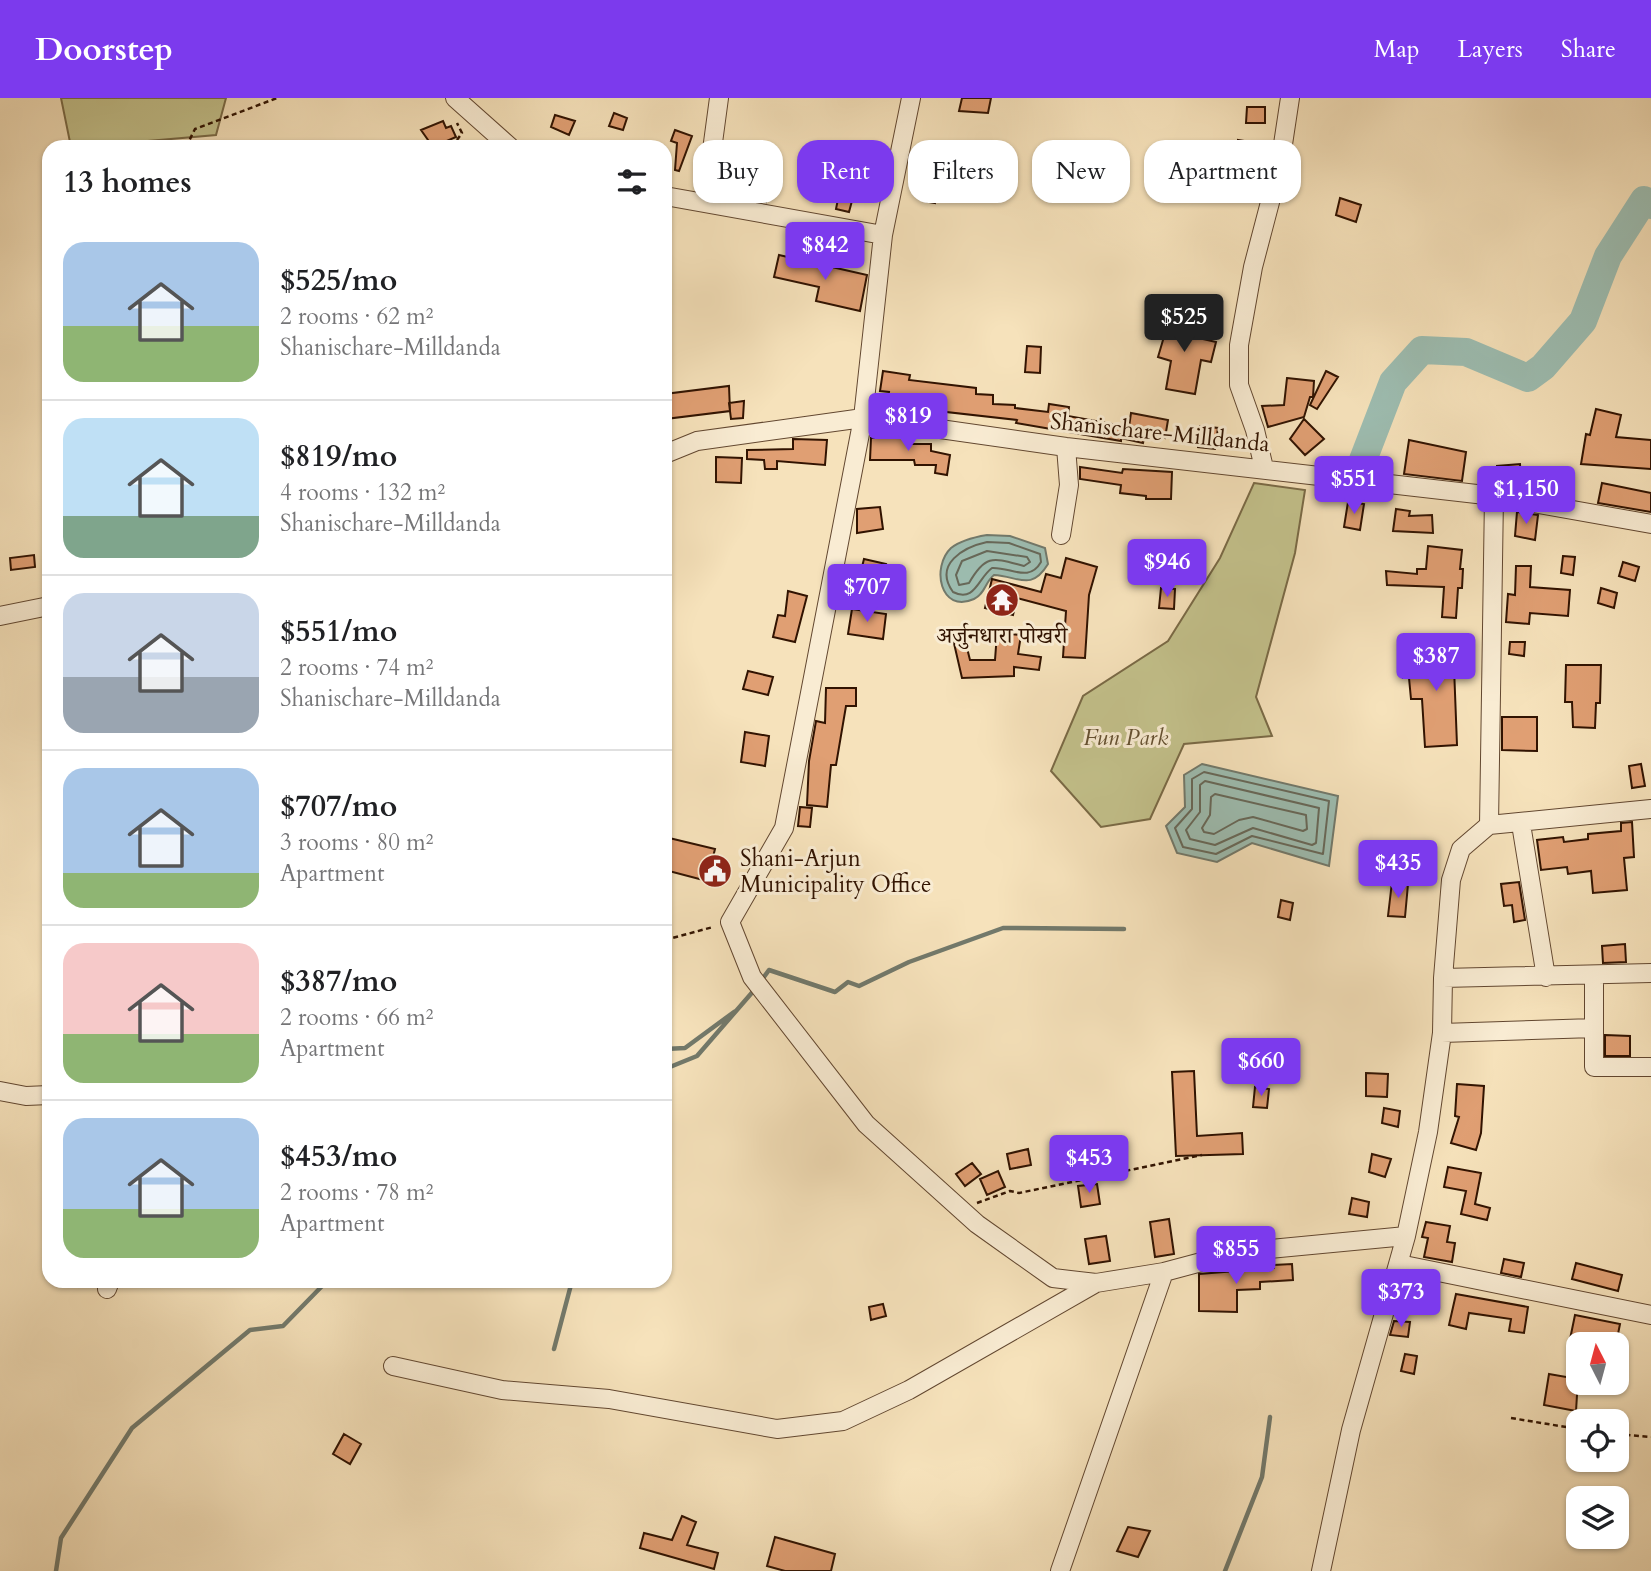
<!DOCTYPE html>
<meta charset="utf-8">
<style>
:root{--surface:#fff;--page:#f2f2f2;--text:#202124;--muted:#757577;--line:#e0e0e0;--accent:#7c3aed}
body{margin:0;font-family:Cardo,"Noto Serif Devanagari",serif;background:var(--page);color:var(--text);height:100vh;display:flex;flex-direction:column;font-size:26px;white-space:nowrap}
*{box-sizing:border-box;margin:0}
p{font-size:23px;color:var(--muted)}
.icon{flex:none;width:38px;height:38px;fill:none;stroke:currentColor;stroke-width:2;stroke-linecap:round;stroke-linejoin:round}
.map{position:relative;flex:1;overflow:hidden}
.side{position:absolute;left:42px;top:42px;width:630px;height:1148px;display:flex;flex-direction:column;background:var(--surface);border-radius:21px;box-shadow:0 2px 5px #0004}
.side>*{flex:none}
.hud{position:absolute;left:693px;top:42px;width:665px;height:63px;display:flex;gap:14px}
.needle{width:46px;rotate:354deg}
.buttons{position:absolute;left:1566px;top:1234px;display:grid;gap:14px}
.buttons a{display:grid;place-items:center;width:63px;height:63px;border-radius:14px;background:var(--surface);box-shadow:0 2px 5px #0004;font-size:35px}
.price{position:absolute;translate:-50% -60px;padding:0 16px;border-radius:7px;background:var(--accent);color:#fff;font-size:23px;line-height:46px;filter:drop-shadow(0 2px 4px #0008)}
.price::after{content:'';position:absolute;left:50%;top:42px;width:21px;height:16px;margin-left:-10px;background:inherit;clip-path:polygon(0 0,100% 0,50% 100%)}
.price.active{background:#222;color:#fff}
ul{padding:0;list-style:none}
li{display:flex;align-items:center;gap:21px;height:175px;padding:0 21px}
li+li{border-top:2px solid var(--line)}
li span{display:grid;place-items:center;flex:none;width:196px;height:140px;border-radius:21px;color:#555}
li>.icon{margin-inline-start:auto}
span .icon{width:84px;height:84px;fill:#fffc;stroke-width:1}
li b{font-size:30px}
h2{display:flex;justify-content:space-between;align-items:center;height:84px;padding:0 21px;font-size:30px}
.tag{padding:0 24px;border-radius:21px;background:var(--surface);box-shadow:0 2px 5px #0004;font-size:24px;line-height:63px}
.tag.active{background:var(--accent);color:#fff}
header{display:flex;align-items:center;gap:42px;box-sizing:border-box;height:98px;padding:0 35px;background:var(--accent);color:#fff}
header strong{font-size:33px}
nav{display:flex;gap:38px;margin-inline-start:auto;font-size:24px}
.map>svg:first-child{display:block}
.green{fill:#c3c18b;stroke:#7a6a46;stroke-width:2}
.water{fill:#9dbdb1;stroke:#72796b;stroke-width:2}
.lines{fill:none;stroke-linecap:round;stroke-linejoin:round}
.shore{stroke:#676859;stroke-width:2}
.stream{stroke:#72796b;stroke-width:4.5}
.river{stroke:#9dbdb1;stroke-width:28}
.building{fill:#e09f73;stroke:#311301;stroke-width:2}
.minor-casing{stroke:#624730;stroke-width:20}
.path{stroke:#311301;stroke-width:2.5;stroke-dasharray:5 3.5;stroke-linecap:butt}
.minor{stroke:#f9ecd3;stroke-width:18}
.labels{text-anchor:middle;stroke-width:6;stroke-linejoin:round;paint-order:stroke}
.street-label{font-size:23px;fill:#311301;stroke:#f9ecd3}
.poi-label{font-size:23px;fill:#311301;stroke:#f9ecd3}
.park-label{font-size:23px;font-style:italic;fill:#645031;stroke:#f9ecd3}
</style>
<header>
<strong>Doorstep</strong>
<nav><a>Map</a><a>Layers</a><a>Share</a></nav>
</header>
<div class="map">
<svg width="1651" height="1473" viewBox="0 0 1651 1473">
<rect width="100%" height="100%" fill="#f6e2bb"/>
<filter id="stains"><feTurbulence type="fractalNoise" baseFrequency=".00286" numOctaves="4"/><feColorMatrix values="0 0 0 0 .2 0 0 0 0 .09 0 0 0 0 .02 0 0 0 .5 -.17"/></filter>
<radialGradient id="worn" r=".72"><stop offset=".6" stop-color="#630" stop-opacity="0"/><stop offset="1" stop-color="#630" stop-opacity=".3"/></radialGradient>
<path class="green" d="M61,0H226L216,37L137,44L136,49H71Z
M1254,385L1305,392L1295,455L1256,599L1272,638L1184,646L1150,721L1101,729L1051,673L1083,598L1168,543L1220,460Z"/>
<path class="water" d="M987,437L1010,438L1045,450L1048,466C1031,494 1018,478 994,477C985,484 985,496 974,501C940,516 931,469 951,450C961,442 975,439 987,437Z
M1202,666L1338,698L1329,768L1252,745L1217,764L1177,755L1166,728L1185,709L1184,677Z"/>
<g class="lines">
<path class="shore" d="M987,444L1009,445L1040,456L1041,464C1029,485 1011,469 992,470C978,480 975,505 953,494C933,466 964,449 987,444Z
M987,453L1027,459L1030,464L1024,468C994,460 986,455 969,485L959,487L956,477L962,463Z
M1204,674L1329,703L1323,756L1252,738L1216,756L1183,749L1175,730L1192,711V681Z
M1205,683L1319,710L1316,745L1312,747L1253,730L1215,747L1190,741L1186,732L1200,714V687Z
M1215,696L1306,717L1307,731L1303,733L1253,719L1239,722L1214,736L1204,734L1202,730L1210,717L1211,699Z"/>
<path class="stream" d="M761,883L769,872L835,894L848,884L859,888L909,864L1003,830L1124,831
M665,951L685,950L734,914
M665,971L697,958L756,890
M554,1251L572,1183
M56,1473L61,1440L132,1330L250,1232L283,1228L327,1183
M1225,1473L1262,1379L1270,1319"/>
<path class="river" d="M1363,362L1393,284L1422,252L1466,254L1528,280L1543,269L1583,223L1608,158L1644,102L1651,107"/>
</g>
<path class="building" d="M962,0H991L988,15L959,13Z
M1247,9H1265V25H1246Z
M614,15L627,20L623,32L609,28Z
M555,17L575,23L569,37L551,29Z
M443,23L446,30L451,28L456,39L433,49L421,32Z
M675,32L692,38L679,73L675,72L677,45L671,43Z
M1238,42L1270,47L1266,73L1247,70L1248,65H1236Z
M948,56L972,61L965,81L944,75Z
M745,60L769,62L766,104L754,102L756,75L743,74Z
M925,89L937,92L935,105L923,103Z
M839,96L853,99L849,114L836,111Z
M1340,100L1361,107L1356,124L1336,117Z
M779,157L867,177L860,213L816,203L819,189L774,179Z
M1173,208L1188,213L1181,236L1216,244L1211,264L1201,262L1195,296L1166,291L1171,263L1158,259Z
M1027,248L1041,249L1040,275L1025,274Z
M883,273L910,277L909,282L976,290V296L993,297V306L1015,307V310L1048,314L1049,306L1069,309L1068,318L1129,329L1131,315L1168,322L1165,340L1145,336L1143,345L1121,340V343L1016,325L1017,322L911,310V304L888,300L889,294L880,293Z
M1326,273L1338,279L1317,311L1310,307Z
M1287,280L1314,283L1313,299H1310L1304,319L1268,329L1262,308L1284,307Z
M729,288L730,313L665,321V296Z
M744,303L743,320L731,321L729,305Z
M1596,311L1621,317L1616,339L1651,342V371L1581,366L1586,336L1590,337Z
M1304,321L1324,341L1305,357L1290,341Z
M1200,328L1218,330L1215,351L1198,349Z
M871,340H907V346H931V353L950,357L947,377L935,375L936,367H915L914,362H870Z
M793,341L827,342L825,367L777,363V371H765L764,362L747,361V352L793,351Z
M1409,342L1466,354L1462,383L1404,376Z
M716,359L742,360L741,385L716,384Z
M1520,366L1521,385L1498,386L1497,368Z
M1080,369L1122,375L1123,371L1172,374L1171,401H1146V398L1120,395L1121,387L1080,381Z
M1602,385L1651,395V414L1598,405Z
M1348,404L1364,406L1360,432L1344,429Z
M880,409L883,431L857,435V411Z
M1396,411L1410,413L1409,418L1432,417L1433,435L1393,433Z
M1517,414L1538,417L1535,442L1515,438Z
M1428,448L1462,452L1460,471H1463L1462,490H1458L1456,520L1442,519L1444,489L1387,487L1386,473L1417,476V471H1426Z
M34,457L35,469L11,472L10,460Z
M1563,458L1575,459L1573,477L1561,475Z
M1066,460L1097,469L1089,497L1085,560L1063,559L1066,513L1017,500L1013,517L985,510L992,481L1041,494L1046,476L1061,480Z
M864,461L886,466L882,485L859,481Z
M1623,464L1639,469L1635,483L1619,478Z
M1516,468H1531L1530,489L1570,492L1568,518L1530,515L1529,526L1506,524L1508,496L1515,497Z
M1161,490L1175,491L1174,511L1159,510Z
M1601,490L1617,495L1614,510L1598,505Z
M788,493L807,498L795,544L773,539L778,517L785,518Z
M852,511L886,516L883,541L848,536Z
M997,535L1021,537L1018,556L1041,559L1039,572L1014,569V578L962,580L953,541L964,538L970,562H995Z
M1429,543H1453L1457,647L1425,649L1422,601H1411L1409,580H1403L1404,565H1428Z
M1510,544H1525L1524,558L1509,556Z
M1566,567H1601L1600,605H1596L1595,630L1573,629L1572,604H1565Z
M748,573L773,579L768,597L743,591Z
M826,590H856V608H846L836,667H831L827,709L807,707L809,663L816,623L825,625Z
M1502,619H1537V653L1502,652Z
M745,634L769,638L765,668L741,664Z
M1641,666L1645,688L1632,690L1629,668Z
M800,709L812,710L810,729L798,728Z
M1632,724L1634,759L1624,760L1627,792L1593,795L1591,773L1568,776L1567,769L1541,772L1537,742L1563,739L1564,744L1588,741V736L1621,733V725Z
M665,739L715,751L707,783L665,772Z
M1392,784L1408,786L1405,819L1388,818Z
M1519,784L1525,822L1514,824L1512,807L1504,808L1501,786Z
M1281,802L1293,805L1290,822L1278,819Z
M1625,846L1626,864L1603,865L1602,848Z
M1605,937L1630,938V958H1605Z
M1194,973L1197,1038L1242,1035L1243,1056L1176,1058L1172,974Z
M1366,975L1388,976L1387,999L1366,998Z
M1457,986L1484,988L1481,1035L1476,1052L1451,1045L1459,1019L1455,1018Z
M1255,989L1269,991L1267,1010L1253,1009Z
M1384,1010L1400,1013L1398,1029L1382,1025Z
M1028,1051L1031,1067L1010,1071L1007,1056Z
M1372,1056L1391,1061L1385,1079L1369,1074Z
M972,1065L981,1076L965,1088L956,1076Z
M1448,1069L1481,1075L1475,1106L1490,1110L1487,1122L1461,1116L1466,1093L1444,1089Z
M998,1073L1005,1089L987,1097L980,1081Z
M1097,1086L1100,1106L1081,1109L1078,1088Z
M1352,1100L1369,1104L1367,1119L1349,1116Z
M1169,1121L1174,1156L1155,1159L1150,1124Z
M1426,1124L1450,1128L1447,1144L1455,1145L1452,1164L1424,1159L1428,1140L1422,1139Z
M1106,1138L1110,1163L1089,1166L1085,1141Z
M1504,1161L1524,1165L1521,1179L1501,1175Z
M1576,1165L1622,1177L1618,1193L1572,1181Z
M1292,1166L1293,1182L1260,1184V1191L1237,1192V1214L1199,1213V1176L1274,1170V1167Z
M1456,1196L1528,1209L1524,1235L1509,1233L1511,1221L1469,1215L1466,1231L1449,1227Z
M883,1206L886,1218L871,1222L869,1209Z
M1575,1217L1620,1226L1617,1241L1583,1236L1581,1246H1569Z
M1394,1223L1410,1224L1408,1239L1390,1237Z
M1405,1256L1417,1258L1414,1276L1401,1273Z
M1549,1276L1578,1281L1576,1313L1544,1307Z
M344,1336L361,1346L350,1366L333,1356Z
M682,1418L696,1424L687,1447L718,1455L714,1471L640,1450L644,1435L672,1442Z
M1128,1429L1150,1433L1138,1459L1117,1453Z
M775,1439L835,1456L831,1473H785L767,1468Z"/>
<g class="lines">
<g class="minor-casing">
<path id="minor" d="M455,0L510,49
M911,0L883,137L863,320L784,730L730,824L752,879L866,1026L977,1126L1053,1180L1096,1185L1164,1174L1239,1154L1406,1138L1428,1034L1442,935L1443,880L1451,782L1461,751L1489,727L1651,711
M665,98L883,137
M705,104L719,0
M665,356L697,343L863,320L1066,349L1494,398L1651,426
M1264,370L1255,332L1239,287V247L1253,169L1280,66L1290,0
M1061,437L1069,387L1066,349
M0,518L49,508
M1521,726L1546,879
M1489,727L1494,398
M1594,878V969H1651
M1443,880L1651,875
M1442,935L1594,930
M0,993L26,998L49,997
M1399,1166L1651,1217
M107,1191L110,1183
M393,1268L502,1292L609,1301L777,1331L843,1323L909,1292L1096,1185
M1060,1473L1164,1174
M1321,1473L1351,1332L1406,1138"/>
</g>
<path class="path" d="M186,49L195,31L277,0
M452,49L462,35L457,25
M665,842L713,829
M977,1105L1010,1093L1019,1095L1202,1057
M1511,1320L1578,1331
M1617,1336L1651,1339"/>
<use href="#minor" class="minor"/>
</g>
<defs>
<g id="temple-disc" transform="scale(1.75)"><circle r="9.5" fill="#8f2418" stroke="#f9ecd3"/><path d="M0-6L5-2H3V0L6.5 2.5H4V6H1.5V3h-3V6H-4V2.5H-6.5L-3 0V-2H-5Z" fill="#fff"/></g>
<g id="civic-disc" transform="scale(1.75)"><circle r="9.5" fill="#8f2418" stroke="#f9ecd3"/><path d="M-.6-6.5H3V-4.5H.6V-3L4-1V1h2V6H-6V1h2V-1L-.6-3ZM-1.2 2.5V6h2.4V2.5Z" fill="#fff"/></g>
</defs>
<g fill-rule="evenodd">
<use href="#temple-disc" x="1002" y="502"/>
<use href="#civic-disc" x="715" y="773"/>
</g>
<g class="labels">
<g class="street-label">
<text transform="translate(1160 334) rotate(6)" y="8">Shanischare-Milldanda</text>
</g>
<g class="poi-label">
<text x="1002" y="545">अर्जुनधारा पोखरी</text>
<text x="740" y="768" text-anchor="start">Shani-Arjun<tspan x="740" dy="26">Municipality Office</tspan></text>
</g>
<g class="park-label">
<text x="1126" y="647">Fun Park</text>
</g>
</g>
<rect width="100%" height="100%" filter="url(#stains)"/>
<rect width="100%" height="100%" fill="url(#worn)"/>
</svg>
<div class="buttons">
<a><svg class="needle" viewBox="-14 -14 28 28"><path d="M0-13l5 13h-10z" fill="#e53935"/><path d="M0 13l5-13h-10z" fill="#757577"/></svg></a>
<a><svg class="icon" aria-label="locate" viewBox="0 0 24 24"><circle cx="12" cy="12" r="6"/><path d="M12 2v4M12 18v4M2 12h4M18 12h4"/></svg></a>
<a><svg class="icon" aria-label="layers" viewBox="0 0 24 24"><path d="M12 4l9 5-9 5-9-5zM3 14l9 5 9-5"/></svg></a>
</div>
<b class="price" style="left:825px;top:184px">$842</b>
<b class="price active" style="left:1184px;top:256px">$525</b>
<b class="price" style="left:908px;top:355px">$819</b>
<b class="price" style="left:1354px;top:418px">$551</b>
<b class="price" style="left:1526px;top:428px">$1,150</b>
<b class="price" style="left:1167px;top:501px">$946</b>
<b class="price" style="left:867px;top:526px">$707</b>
<b class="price" style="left:1436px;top:595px">$387</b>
<b class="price" style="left:1398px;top:802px">$435</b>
<b class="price" style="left:1261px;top:1000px">$660</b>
<b class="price" style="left:1089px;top:1097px">$453</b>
<b class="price" style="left:1236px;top:1188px">$855</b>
<b class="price" style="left:1401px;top:1231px">$373</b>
<div class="hud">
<a class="tag">Buy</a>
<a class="tag active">Rent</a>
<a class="tag">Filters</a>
<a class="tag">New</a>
<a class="tag">Apartment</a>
</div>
<section class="side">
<h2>13 homes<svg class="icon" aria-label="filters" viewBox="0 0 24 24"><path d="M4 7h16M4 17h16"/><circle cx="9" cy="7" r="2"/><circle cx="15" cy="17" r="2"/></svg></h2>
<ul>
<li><span style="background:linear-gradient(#a9c7e8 60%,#8fb573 0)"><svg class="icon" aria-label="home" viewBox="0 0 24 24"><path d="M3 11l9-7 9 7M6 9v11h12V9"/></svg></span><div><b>$525/mo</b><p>2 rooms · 62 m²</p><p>Shanischare-Milldanda</p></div></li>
<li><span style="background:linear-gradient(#bfe0f5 70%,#7fa58c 0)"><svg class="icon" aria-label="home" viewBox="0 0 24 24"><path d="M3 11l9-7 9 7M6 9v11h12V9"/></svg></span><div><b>$819/mo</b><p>4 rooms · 132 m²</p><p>Shanischare-Milldanda</p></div></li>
<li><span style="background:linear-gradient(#c9d6e8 60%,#9aa5b1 0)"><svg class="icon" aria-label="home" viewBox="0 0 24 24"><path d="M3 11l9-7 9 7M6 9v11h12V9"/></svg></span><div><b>$551/mo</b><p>2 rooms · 74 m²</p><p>Shanischare-Milldanda</p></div></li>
<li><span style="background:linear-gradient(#a9c7e8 75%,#8fb573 0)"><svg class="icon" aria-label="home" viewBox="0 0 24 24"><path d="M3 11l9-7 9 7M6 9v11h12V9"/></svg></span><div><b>$707/mo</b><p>3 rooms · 80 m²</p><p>Apartment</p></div></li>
<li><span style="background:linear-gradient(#f6c9c9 65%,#8fb573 0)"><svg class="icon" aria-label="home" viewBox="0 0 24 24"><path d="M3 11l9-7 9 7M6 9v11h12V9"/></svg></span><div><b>$387/mo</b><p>2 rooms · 66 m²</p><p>Apartment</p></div></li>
<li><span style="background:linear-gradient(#a9c7e8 65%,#8fb573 0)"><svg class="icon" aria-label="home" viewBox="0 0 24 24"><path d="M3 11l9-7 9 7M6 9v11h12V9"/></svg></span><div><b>$453/mo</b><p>2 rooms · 78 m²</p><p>Apartment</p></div></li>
</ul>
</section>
</div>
